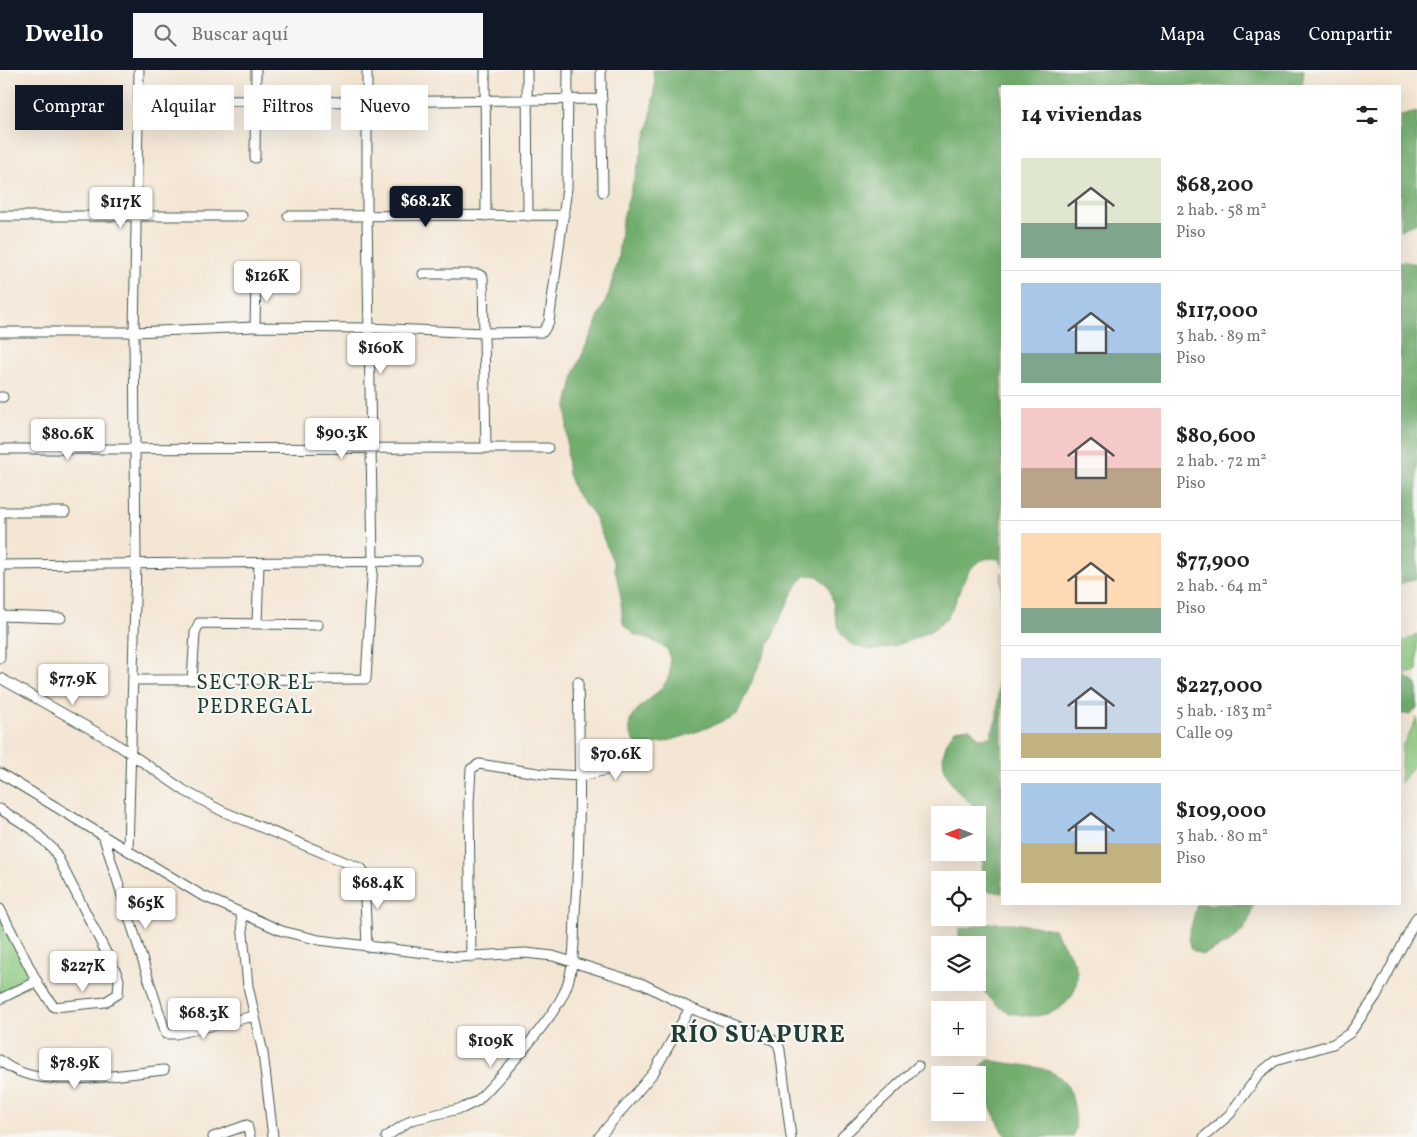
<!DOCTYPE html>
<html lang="es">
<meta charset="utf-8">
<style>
:root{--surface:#fff;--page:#f6f6f6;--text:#222;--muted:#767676;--line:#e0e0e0;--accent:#111827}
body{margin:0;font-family:Vollkorn,serif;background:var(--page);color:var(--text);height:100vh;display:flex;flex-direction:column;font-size:19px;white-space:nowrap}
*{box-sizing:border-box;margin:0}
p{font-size:16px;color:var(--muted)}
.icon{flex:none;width:28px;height:28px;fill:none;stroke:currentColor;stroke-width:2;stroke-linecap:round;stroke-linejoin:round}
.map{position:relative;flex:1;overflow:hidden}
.side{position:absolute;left:1001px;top:15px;width:400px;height:820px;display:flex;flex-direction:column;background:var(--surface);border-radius:0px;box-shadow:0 5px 20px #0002}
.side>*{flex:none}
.banner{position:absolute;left:15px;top:15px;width:475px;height:45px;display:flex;gap:10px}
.needle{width:32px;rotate:270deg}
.buttons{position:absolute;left:931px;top:736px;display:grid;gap:10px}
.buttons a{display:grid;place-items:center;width:55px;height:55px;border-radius:0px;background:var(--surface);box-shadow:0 5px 20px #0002;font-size:25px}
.price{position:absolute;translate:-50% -42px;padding:0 11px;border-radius:5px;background:#fff;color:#222;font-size:16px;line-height:32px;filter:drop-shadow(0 1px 2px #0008)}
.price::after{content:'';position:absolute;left:50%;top:30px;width:15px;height:11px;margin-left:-8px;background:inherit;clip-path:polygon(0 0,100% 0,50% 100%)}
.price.on{background:var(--accent);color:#fff}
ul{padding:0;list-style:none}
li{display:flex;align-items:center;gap:15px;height:125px;padding:0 20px}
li+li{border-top:1px solid var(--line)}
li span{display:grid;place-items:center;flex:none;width:140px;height:100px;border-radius:0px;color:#555}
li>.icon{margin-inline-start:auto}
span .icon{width:60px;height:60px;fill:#fffc;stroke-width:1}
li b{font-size:21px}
h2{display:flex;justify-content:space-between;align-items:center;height:60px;padding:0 20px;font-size:21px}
.pill{padding:0 18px;border-radius:0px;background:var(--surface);box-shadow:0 5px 20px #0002;font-size:18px;line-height:45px}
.pill.on{background:var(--accent);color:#fff}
header{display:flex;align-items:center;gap:30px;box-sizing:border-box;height:70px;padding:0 25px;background:var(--accent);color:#fff}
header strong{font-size:24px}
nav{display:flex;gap:28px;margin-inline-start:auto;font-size:18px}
.search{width:350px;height:45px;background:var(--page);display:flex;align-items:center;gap:12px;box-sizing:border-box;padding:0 18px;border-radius:0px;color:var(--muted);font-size:19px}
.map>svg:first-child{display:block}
.green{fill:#8cc97e;stroke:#568359}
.forest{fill:#71ad6d;stroke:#487550}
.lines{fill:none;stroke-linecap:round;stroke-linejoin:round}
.minor-casing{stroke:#3f564c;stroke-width:11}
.minor{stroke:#fff;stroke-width:9}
.labels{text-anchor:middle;stroke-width:4.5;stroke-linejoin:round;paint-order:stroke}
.neighbourhood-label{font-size:21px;letter-spacing:1px;fill:#1f3d34;stroke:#f6f6f2}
.district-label{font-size:25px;font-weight:bold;letter-spacing:1px;fill:#1f3d34;stroke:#f6f6f2}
</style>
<header>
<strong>Dwello</strong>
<div class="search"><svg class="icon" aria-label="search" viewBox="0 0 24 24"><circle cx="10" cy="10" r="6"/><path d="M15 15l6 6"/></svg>Buscar aquí</div>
<nav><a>Mapa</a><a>Capas</a><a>Compartir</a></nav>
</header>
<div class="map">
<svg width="1417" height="1067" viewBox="0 0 1417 1067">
<rect width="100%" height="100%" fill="#f6f6f2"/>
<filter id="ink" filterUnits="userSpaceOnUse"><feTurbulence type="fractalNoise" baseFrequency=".02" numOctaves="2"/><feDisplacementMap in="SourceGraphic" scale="10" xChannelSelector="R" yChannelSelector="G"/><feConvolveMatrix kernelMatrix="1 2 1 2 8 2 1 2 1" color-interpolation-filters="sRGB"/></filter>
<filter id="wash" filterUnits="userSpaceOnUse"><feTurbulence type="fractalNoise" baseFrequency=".0096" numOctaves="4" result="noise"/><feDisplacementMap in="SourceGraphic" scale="20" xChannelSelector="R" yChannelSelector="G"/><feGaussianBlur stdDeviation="1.12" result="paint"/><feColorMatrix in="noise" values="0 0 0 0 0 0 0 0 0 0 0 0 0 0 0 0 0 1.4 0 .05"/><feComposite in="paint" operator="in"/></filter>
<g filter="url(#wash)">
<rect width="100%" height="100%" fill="#f4e6d4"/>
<path class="green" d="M1417,564V602L1400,604V573Z
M1417,648V691L1400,714L1402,677Z
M0,839L37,911L0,929Z"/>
<path class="forest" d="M653,0H1304L1302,16H1002V497L999,489C962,482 963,528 946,549C933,564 892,579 872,580C867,580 855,576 850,573C832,562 837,533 828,517C826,513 821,510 818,506L807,505L799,512L789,530L737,644C714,656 663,677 637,675C612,642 655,634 667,610C672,601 670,590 668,580L650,569L633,564L623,554L620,521L613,492L593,443L575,422L568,404L567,373V335L575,301L609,223L618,187L622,152L650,52L655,15Z
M1417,42V152L1400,160V46Z
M1400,191L1417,194V508L1400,514Z
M1002,502V823L984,820L981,817C981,802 987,764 983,751C980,742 974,736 967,730C943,709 934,686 955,660L970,658L979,668L990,667L997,648Z
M1400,604L1412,610L1417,615V638L1409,644H1400Z
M1197,834H1253C1248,866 1230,873 1202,885L1191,879L1188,869Z
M992,853H1013L1054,859C1060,874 1076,887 1077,903C1079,934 1049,950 1022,945C1017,944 1010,944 1007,942C995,936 985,922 976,913L978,875H959V859Z
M988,989C1023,1000 1067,988 1074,1036C1076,1048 1077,1057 1072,1067H1006C994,1044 980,1022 981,996Z"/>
</g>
<g filter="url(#ink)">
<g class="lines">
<g class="minor-casing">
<path id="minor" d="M485,0L486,146
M527,0L528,146
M601,0L603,122
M139,30L367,32L602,29
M255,88L256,0
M0,146H242
M288,146L564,145
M423,204H478L483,207L486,378
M255,257L256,208
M0,262H134L255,257L368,258L484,263L543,262L549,252L567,118L568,0
M0,327H3
M0,379L548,378
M0,442H65
M0,495L417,491
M0,546L61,548
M257,554L259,494
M0,588V442
M0,608L112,671L185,721L222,741L362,799L364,803L367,877
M133,610L366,609L373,492L367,146V0
M192,610L195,563L199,553L318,555
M0,703L201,825L282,861L319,870L457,887L525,883L553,886L643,914L690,938L773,970L778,974L780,980L791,1067
M0,739L32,759L54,780L117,904L119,910L118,924L105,932L54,937L39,916L0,839
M103,765L166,964H176L254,946
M128,780L136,495L134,262L139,0
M241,843L248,916L263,983L273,1067
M471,887L469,733L471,699L479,694L544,704L580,706L647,691
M0,929L37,911
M0,990C36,1023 118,1004 164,1000
M213,1067L247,1055L250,1067
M386,1067L411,1050L463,1038L477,1031C499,1009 556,946 566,918C575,895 574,868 575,843C581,766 580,689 578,612
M599,1067L654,1002L690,938
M842,1067L918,996
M1204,1067L1230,1044L1260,1003L1275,991L1333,974L1350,963L1376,926L1417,847"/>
</g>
<use href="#minor" class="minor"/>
</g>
</g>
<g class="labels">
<g class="neighbourhood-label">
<text x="255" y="619">SECTOR EL<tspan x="255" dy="24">PEDREGAL</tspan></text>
</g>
<g class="district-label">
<text x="758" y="972">RÍO SUAPURE</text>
</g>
</g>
</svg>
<div class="buttons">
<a><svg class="needle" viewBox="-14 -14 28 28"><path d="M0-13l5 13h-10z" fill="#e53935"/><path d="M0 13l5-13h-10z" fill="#767676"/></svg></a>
<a><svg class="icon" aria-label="locate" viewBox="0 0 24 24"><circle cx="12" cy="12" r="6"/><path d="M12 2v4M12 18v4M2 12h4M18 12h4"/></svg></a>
<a><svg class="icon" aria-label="layers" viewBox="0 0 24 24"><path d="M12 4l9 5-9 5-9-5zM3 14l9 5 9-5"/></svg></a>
<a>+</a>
<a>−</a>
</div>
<b class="price on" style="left:426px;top:158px">$68.2K</b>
<b class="price" style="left:121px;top:159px">$117K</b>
<b class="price" style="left:267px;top:233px">$126K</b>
<b class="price" style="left:381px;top:305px">$160K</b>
<b class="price" style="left:342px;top:390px">$90.3K</b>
<b class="price" style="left:68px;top:391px">$80.6K</b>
<b class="price" style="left:73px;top:636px">$77.9K</b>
<b class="price" style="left:616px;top:711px">$70.6K</b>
<b class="price" style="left:378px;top:840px">$68.4K</b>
<b class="price" style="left:146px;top:860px">$65K</b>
<b class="price" style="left:83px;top:923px">$227K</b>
<b class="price" style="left:204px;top:970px">$68.3K</b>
<b class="price" style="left:491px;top:998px">$109K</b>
<b class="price" style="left:75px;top:1020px">$78.9K</b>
<div class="banner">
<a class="pill on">Comprar</a>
<a class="pill">Alquilar</a>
<a class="pill">Filtros</a>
<a class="pill">Nuevo</a>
</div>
<section class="side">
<h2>14 viviendas<svg class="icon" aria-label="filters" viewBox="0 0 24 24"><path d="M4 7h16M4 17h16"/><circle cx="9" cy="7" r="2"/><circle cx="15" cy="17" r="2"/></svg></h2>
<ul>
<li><span style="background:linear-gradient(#dfe7d0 65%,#7fa58c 0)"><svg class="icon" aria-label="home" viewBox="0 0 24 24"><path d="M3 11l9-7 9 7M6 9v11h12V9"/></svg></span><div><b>$68,200</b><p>2 hab. · 58 m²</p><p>Piso</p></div></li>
<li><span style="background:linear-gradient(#a9c7e8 70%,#7fa58c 0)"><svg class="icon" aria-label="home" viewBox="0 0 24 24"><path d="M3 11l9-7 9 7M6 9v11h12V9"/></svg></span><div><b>$117,000</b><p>3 hab. · 89 m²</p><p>Piso</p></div></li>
<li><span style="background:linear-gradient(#f6c9c9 60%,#b9a48a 0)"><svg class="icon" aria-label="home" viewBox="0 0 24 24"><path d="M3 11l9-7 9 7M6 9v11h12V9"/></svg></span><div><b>$80,600</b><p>2 hab. · 72 m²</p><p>Piso</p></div></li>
<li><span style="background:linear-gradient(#ffd9b3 75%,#7fa58c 0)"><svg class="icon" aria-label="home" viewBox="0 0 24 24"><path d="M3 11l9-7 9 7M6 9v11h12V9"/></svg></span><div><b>$77,900</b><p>2 hab. · 64 m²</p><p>Piso</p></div></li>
<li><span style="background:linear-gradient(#c9d6e8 75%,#c2b280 0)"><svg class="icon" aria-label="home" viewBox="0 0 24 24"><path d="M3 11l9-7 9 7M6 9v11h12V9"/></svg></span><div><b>$227,000</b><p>5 hab. · 183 m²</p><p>Calle 09</p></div></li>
<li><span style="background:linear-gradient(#a9c7e8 60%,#c2b280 0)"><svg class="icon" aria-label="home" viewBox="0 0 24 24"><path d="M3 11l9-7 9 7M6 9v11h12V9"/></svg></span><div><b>$109,000</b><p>3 hab. · 80 m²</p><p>Piso</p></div></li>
</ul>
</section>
</div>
